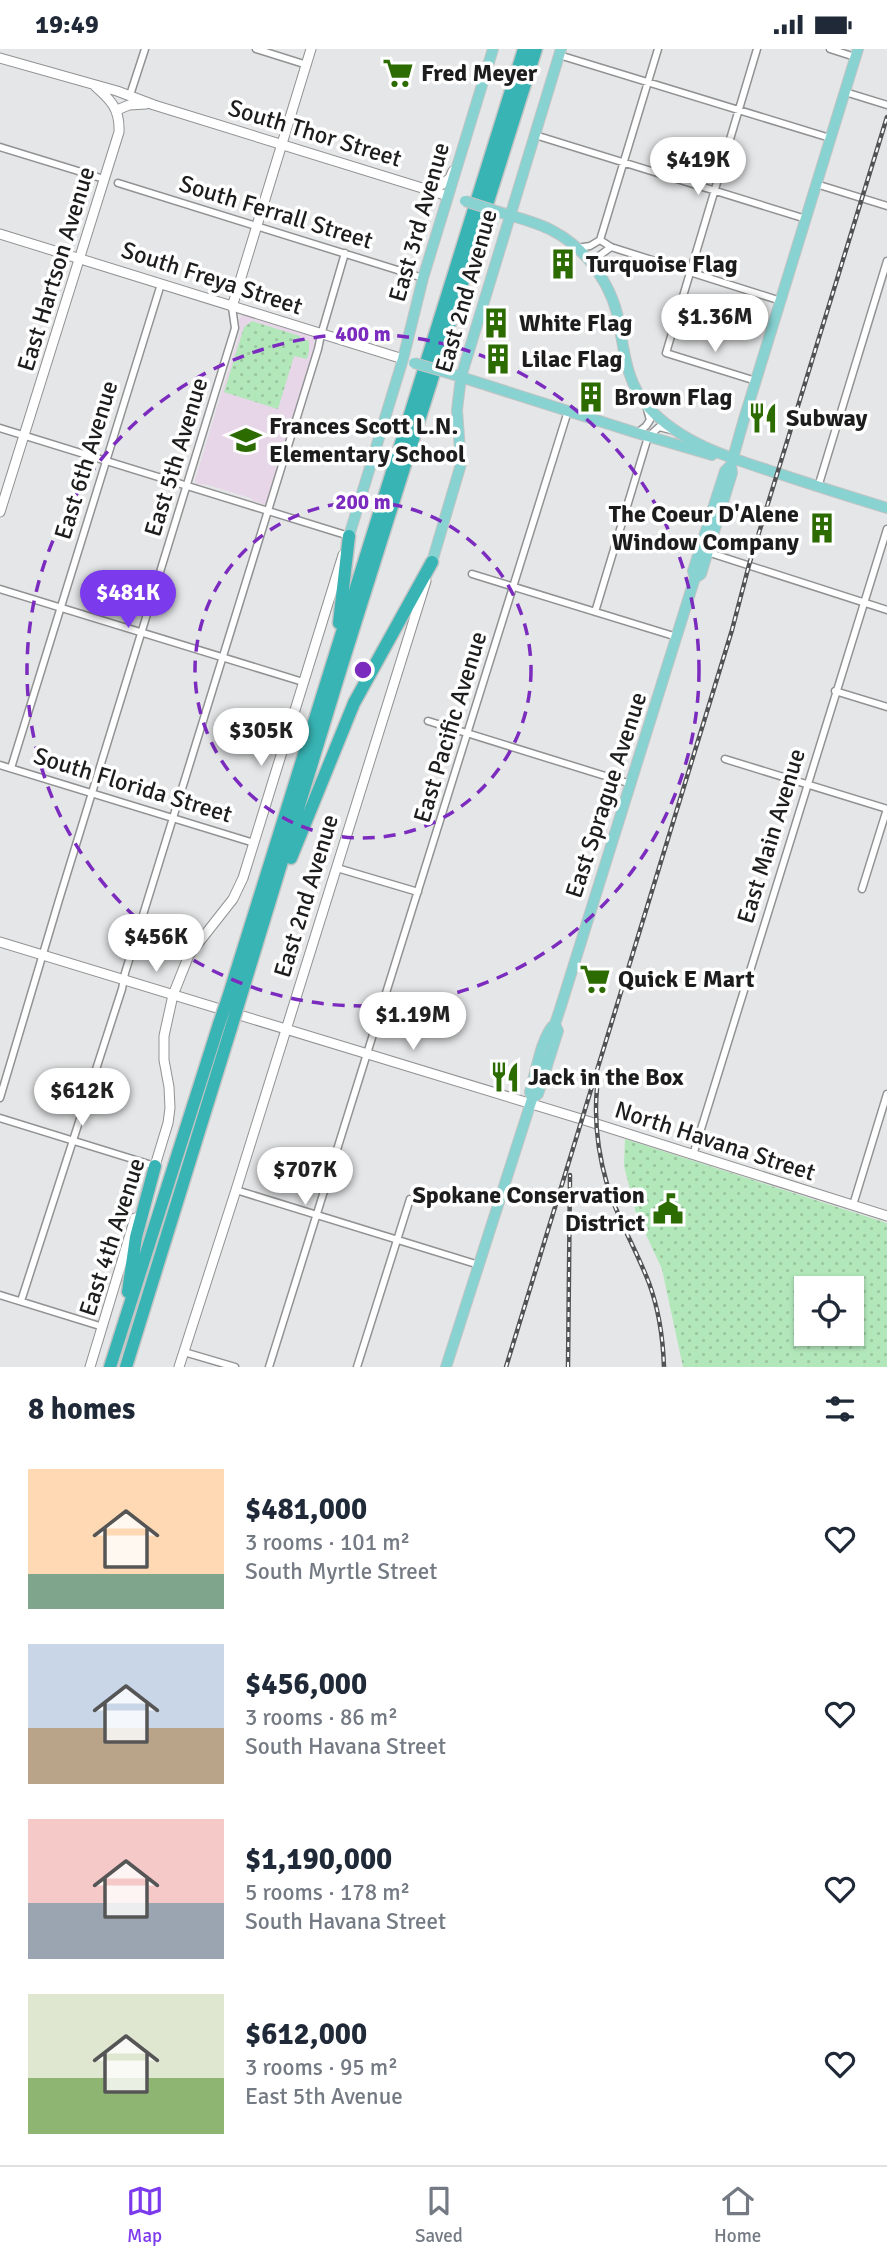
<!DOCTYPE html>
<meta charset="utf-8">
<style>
:root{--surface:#fff;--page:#f2f2f3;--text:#1f2937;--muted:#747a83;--line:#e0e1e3;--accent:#7c3aed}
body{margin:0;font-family:Signika,sans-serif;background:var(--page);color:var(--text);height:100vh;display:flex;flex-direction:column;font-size:26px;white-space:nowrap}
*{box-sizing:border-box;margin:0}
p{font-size:23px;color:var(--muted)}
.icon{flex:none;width:38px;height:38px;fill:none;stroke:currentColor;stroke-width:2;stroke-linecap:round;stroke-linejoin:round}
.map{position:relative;height:1318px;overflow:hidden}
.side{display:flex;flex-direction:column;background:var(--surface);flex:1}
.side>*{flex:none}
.controls{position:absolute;left:794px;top:1227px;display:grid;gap:14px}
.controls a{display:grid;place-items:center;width:70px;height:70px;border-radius:0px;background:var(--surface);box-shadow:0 2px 5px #0004;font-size:35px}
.price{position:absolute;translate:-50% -60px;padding:0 16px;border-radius:24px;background:#fff;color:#222;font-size:23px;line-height:46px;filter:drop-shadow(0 2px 4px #0008)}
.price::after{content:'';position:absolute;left:50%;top:42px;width:21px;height:16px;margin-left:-10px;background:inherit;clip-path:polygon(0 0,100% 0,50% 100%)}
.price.on{background:var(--accent);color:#fff}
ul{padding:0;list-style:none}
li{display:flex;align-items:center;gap:21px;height:175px;padding:0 28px}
li span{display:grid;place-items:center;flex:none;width:196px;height:140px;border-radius:0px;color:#555}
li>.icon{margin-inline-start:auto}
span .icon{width:84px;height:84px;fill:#fffc;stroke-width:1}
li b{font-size:30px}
h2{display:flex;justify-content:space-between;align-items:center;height:84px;padding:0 28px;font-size:30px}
.status{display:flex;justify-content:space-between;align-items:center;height:49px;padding:0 35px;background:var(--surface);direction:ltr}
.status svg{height:19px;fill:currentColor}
.menu{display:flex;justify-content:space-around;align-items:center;height:98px;border-top:2px solid var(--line);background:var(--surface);font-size:19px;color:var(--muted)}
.menu a{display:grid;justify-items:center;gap:4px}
.menu .on{color:var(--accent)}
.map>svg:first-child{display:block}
.education{fill:#e6d6e7}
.park{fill:url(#park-dots);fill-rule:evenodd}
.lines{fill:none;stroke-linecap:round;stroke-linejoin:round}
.street-casing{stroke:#919293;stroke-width:9}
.secondary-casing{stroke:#919293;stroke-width:11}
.primary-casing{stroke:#c4c4c4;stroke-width:12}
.highway-casing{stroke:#c4c4c4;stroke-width:15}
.street{stroke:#fff;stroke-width:6}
.secondary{stroke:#fff;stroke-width:9}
.primary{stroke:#88d2d2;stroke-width:10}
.highway{stroke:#38b4b4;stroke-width:12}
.rail-casing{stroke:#515253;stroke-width:4.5}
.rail{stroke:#fff;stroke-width:2;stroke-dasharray:5;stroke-linecap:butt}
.primary-bridge-casing{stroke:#c4c4c4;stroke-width:12;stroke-linecap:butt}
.highway-bridge-casing{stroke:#c4c4c4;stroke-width:15;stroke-linecap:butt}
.primary-bridge{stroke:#88d2d2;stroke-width:10}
.highway-bridge{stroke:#38b4b4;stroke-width:12}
.ring{fill:none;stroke:#7b2cbf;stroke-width:3.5;stroke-dasharray:12 9}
.labels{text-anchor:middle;stroke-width:7;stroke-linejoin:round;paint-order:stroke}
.poi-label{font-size:24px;font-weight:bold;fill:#1d1d1e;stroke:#fff;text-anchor:start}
.street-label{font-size:24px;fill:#1d1d1e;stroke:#fff}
.centre{fill:#7b2cbf;stroke:#fff;stroke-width:3.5}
.ring-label{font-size:21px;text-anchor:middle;font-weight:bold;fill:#7b2cbf;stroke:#fff;stroke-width:7;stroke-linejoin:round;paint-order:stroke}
</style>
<div class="status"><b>19:49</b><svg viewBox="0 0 49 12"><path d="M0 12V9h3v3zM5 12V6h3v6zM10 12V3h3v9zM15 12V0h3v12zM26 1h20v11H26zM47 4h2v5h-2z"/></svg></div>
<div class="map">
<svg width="887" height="1318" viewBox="0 0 887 1318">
<defs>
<pattern id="park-dots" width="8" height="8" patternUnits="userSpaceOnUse" patternTransform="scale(1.75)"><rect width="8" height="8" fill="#b2e7ba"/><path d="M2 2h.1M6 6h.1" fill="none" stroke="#99c69f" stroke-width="1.8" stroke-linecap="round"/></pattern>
</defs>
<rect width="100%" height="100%" fill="#e5e6e7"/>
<path class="education" d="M245,266L311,286L314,289V302L275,423L276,427L267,454L265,456L253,452L251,449L208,436L196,435L195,431L240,283L239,271L241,267Z"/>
<path class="park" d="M252,272L300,287V289L309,292V302L307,310L294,307L278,360L224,343L244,278Z
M625,1090L887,1174V1318H683L662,1220L636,1164L624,1117ZM807,1239H852V1284H807Z"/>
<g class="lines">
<g class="street-casing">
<path id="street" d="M256,0L307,16
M830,0L855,8
M559,6L830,89
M845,43L887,56
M130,46L145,0
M535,86L806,170
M0,98L104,130
M118,134L423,229
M816,135L887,157
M600,191L658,0
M600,191L611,198L781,252
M577,199L590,197L600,191
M591,213L611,198
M756,332L666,304L757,0
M0,379L349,487
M637,384L646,377L650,371L647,360
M818,438L887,212
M707,503L887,561
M472,525L677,588
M0,540L303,633
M595,563L648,388L659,378L671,381
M835,642L887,658
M428,672L631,735
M725,710L887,760
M0,716L254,794
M11,719L161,235
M337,819L418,843
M862,840L887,760
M0,1049L59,851L232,289L235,279L232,258
M0,1069L155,1117
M693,1106L887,480
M236,1141L479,1216
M853,1156L887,1045
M0,1246L103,1278
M21,1252L122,940L125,924L318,300L321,286L345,204
M184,1303L235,1318
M269,1318L568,362
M357,1318L410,1150"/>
</g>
<g class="secondary-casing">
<path id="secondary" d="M0,9L117,42L154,56L448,147
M117,61L129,56L146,55
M433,142L450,129L453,122
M0,185L403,310
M232,258L311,0
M0,463L119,83C120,60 111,51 95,37
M0,893L581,1070L887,1167
M154,1120L168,1074L170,1059L169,1038L164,1011V987L173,946L189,906L233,850L243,829L343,506
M90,1318L135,1169
M179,1318L236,1141L426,532"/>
</g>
<g class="primary-casing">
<path id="primary" d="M493,161C513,168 535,172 553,182C589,201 615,240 620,280C625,309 628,336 649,359C683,396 734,410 780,425C816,437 851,448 887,459
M442,322L637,384L712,406
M349,487L403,310L423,229L493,0
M432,513L461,415L457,361L461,328L561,0
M695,529L693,522L725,422L731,416
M532,1050L538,1045L558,982L555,975L560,960L692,538L695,529L701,525L732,424L731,416L744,370L858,0
M446,1318L532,1050L530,1043C535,1027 542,984 555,975"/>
</g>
<g class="highway-casing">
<path id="highway" d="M339,574L349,487
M291,809L354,654L432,513
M228,949L524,0
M239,953L341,619L536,0
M128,1243L136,1188L155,1117
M110,1318L219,975
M126,1318L231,979"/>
</g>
<use href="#street" class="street"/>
<use href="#secondary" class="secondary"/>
<use href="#primary" class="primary"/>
<use href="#highway" class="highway"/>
<g class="rail-casing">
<path id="rail" d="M597,1039C594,1071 598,1104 607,1135C617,1169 636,1200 649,1234C659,1261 663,1289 664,1318
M506,1318L732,581L749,516L887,68
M568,1318L570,1126"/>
</g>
<use href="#rail" class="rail"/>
<g class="primary-bridge-casing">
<path id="primary-bridge" d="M465,152L493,161
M414,314L442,322"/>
</g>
<g class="highway-bridge-casing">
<path id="highway-bridge" d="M219,975L228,949
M231,979L239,953"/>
</g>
<use href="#primary-bridge" class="primary-bridge"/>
<use href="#highway-bridge" class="highway-bridge"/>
</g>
<g class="ring">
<circle cx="363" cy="621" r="168"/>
<circle cx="363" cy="621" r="336"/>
</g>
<defs>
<g id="supermarket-bare" transform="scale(2.415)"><path d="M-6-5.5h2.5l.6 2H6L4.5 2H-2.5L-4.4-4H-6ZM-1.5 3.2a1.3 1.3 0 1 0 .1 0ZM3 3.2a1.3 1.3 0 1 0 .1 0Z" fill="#2b6b00" stroke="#fff" stroke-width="2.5" paint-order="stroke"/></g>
<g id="building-bare" transform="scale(2.415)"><path d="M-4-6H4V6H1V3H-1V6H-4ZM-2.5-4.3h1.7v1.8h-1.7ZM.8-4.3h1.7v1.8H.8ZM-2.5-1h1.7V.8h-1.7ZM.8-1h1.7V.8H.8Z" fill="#2b6b00" stroke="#fff" stroke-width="2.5" paint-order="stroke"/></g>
<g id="restaurant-bare" transform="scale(2.415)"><path d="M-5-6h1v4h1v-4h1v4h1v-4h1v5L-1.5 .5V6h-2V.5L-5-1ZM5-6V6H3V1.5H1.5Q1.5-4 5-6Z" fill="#2b6b00" stroke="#fff" stroke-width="2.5" paint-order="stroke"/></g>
<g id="school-bare" transform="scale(2.415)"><path d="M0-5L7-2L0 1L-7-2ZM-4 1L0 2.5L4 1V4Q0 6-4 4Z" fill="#2b6b00" stroke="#fff" stroke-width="2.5" paint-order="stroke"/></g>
<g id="civic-bare" transform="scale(2.415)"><path d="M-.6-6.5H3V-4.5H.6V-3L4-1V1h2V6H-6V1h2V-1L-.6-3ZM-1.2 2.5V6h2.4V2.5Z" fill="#2b6b00" stroke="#fff" stroke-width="2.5" paint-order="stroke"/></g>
</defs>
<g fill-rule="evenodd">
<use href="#supermarket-bare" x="398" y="24"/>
<use href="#building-bare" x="563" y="215"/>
<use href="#building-bare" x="496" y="274"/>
<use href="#building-bare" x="498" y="310"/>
<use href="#building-bare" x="591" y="348"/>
<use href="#restaurant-bare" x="763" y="369"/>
<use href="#school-bare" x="246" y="391"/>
<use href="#building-bare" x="822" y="479"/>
<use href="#supermarket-bare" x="595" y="930"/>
<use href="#restaurant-bare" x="505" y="1028"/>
<use href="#civic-bare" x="668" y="1160"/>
</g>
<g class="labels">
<g class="poi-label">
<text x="421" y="32">Fred Meyer</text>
<text x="586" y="223">Turquoise Flag</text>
<text x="519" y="282">White Flag</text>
<text x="521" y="318">Lilac Flag</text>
<text x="614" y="356">Brown Flag</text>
<text x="786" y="377">Subway</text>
<text x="269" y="385">Frances Scott L.N.<tspan x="269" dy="28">Elementary School</tspan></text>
<text x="799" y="473" text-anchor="end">The Coeur D'Alene<tspan x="799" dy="28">Window Company</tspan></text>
<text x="618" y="938">Quick E Mart</text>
<text x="528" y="1036">Jack in the Box</text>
<text x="645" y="1154" text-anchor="end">Spokane Conservation<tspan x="645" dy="28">District</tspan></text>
</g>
<g class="street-label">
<text transform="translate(315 84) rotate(17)" y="8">South Thor Street</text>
<text transform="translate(276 163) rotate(17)" y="8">South Ferrall Street</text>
<text transform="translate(419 173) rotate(-74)" y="8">East 3rd Avenue</text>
<text transform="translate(56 220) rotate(-73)" y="8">East Hartson Avenue</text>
<text transform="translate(212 229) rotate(18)" y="8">South Freya Street</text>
<text transform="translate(466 242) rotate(-74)" y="8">East 2nd Avenue</text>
<text transform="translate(176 408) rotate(-73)" y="8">East 5th Avenue</text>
<text transform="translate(86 411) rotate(-73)" y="8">East 6th Avenue</text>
<text transform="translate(450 678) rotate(-73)" y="8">East Pacific Avenue</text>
<text transform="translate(133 736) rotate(17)" y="8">South Florida Street</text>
<text transform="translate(606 746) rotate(-72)" y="8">East Sprague Avenue</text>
<text transform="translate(771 787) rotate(-73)" y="8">East Main Avenue</text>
<text transform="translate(306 847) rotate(-73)" y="8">East 2nd Avenue</text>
<text transform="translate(715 1092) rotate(18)" y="8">North Havana Street</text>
<text transform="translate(112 1188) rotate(-72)" y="8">East 4th Avenue</text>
</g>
</g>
<circle cx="363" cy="621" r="10" class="centre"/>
<g class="ring-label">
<text x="363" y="292">400 m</text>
<text x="363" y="460">200 m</text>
</g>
</svg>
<div class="controls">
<a><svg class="icon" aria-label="locate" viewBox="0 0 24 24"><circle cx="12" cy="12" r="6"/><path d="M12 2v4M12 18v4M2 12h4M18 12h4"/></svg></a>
</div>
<b class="price" style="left:698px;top:148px">$419K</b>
<b class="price" style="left:715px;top:305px">$1.36M</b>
<b class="price on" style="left:128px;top:581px">$481K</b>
<b class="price" style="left:261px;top:719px">$305K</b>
<b class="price" style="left:156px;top:925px">$456K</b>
<b class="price" style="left:413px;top:1003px">$1.19M</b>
<b class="price" style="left:82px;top:1079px">$612K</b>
<b class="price" style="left:305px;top:1158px">$707K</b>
</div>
<section class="side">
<h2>8 homes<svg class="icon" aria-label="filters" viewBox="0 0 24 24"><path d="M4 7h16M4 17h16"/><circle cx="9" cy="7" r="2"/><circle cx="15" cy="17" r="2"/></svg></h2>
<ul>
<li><span style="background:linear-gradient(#ffd9b3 75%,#7fa58c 0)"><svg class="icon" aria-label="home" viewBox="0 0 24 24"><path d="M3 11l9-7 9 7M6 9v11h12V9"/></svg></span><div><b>$481,000</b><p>3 rooms · 101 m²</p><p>South Myrtle Street</p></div><svg class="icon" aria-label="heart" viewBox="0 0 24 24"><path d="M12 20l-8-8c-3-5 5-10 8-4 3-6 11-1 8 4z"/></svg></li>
<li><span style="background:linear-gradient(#c9d6e8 60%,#b9a48a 0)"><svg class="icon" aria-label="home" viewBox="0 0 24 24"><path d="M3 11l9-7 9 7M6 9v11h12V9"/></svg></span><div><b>$456,000</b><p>3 rooms · 86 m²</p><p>South Havana Street</p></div><svg class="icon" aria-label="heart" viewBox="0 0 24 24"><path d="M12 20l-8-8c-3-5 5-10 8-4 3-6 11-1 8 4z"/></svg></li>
<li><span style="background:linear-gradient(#f6c9c9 60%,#9aa5b1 0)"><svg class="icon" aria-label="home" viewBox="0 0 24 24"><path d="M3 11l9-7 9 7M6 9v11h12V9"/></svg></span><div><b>$1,190,000</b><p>5 rooms · 178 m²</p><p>South Havana Street</p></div><svg class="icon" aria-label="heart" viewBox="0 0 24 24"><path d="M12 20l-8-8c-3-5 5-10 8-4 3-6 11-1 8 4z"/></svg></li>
<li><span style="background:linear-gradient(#dfe7d0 60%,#8fb573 0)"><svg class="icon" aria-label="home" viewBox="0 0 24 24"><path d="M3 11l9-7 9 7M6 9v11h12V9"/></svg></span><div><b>$612,000</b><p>3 rooms · 95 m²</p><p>East 5th Avenue</p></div><svg class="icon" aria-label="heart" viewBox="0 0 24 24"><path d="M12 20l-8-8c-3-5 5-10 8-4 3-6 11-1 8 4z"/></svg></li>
</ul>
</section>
<nav class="menu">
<a class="on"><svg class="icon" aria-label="map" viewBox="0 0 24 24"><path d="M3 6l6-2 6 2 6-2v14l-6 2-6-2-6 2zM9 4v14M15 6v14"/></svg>Map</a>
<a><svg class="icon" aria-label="saved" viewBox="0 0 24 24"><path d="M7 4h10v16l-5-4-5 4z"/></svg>Saved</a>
<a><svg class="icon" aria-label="home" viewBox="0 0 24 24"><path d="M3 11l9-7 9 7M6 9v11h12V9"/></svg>Home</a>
</nav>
